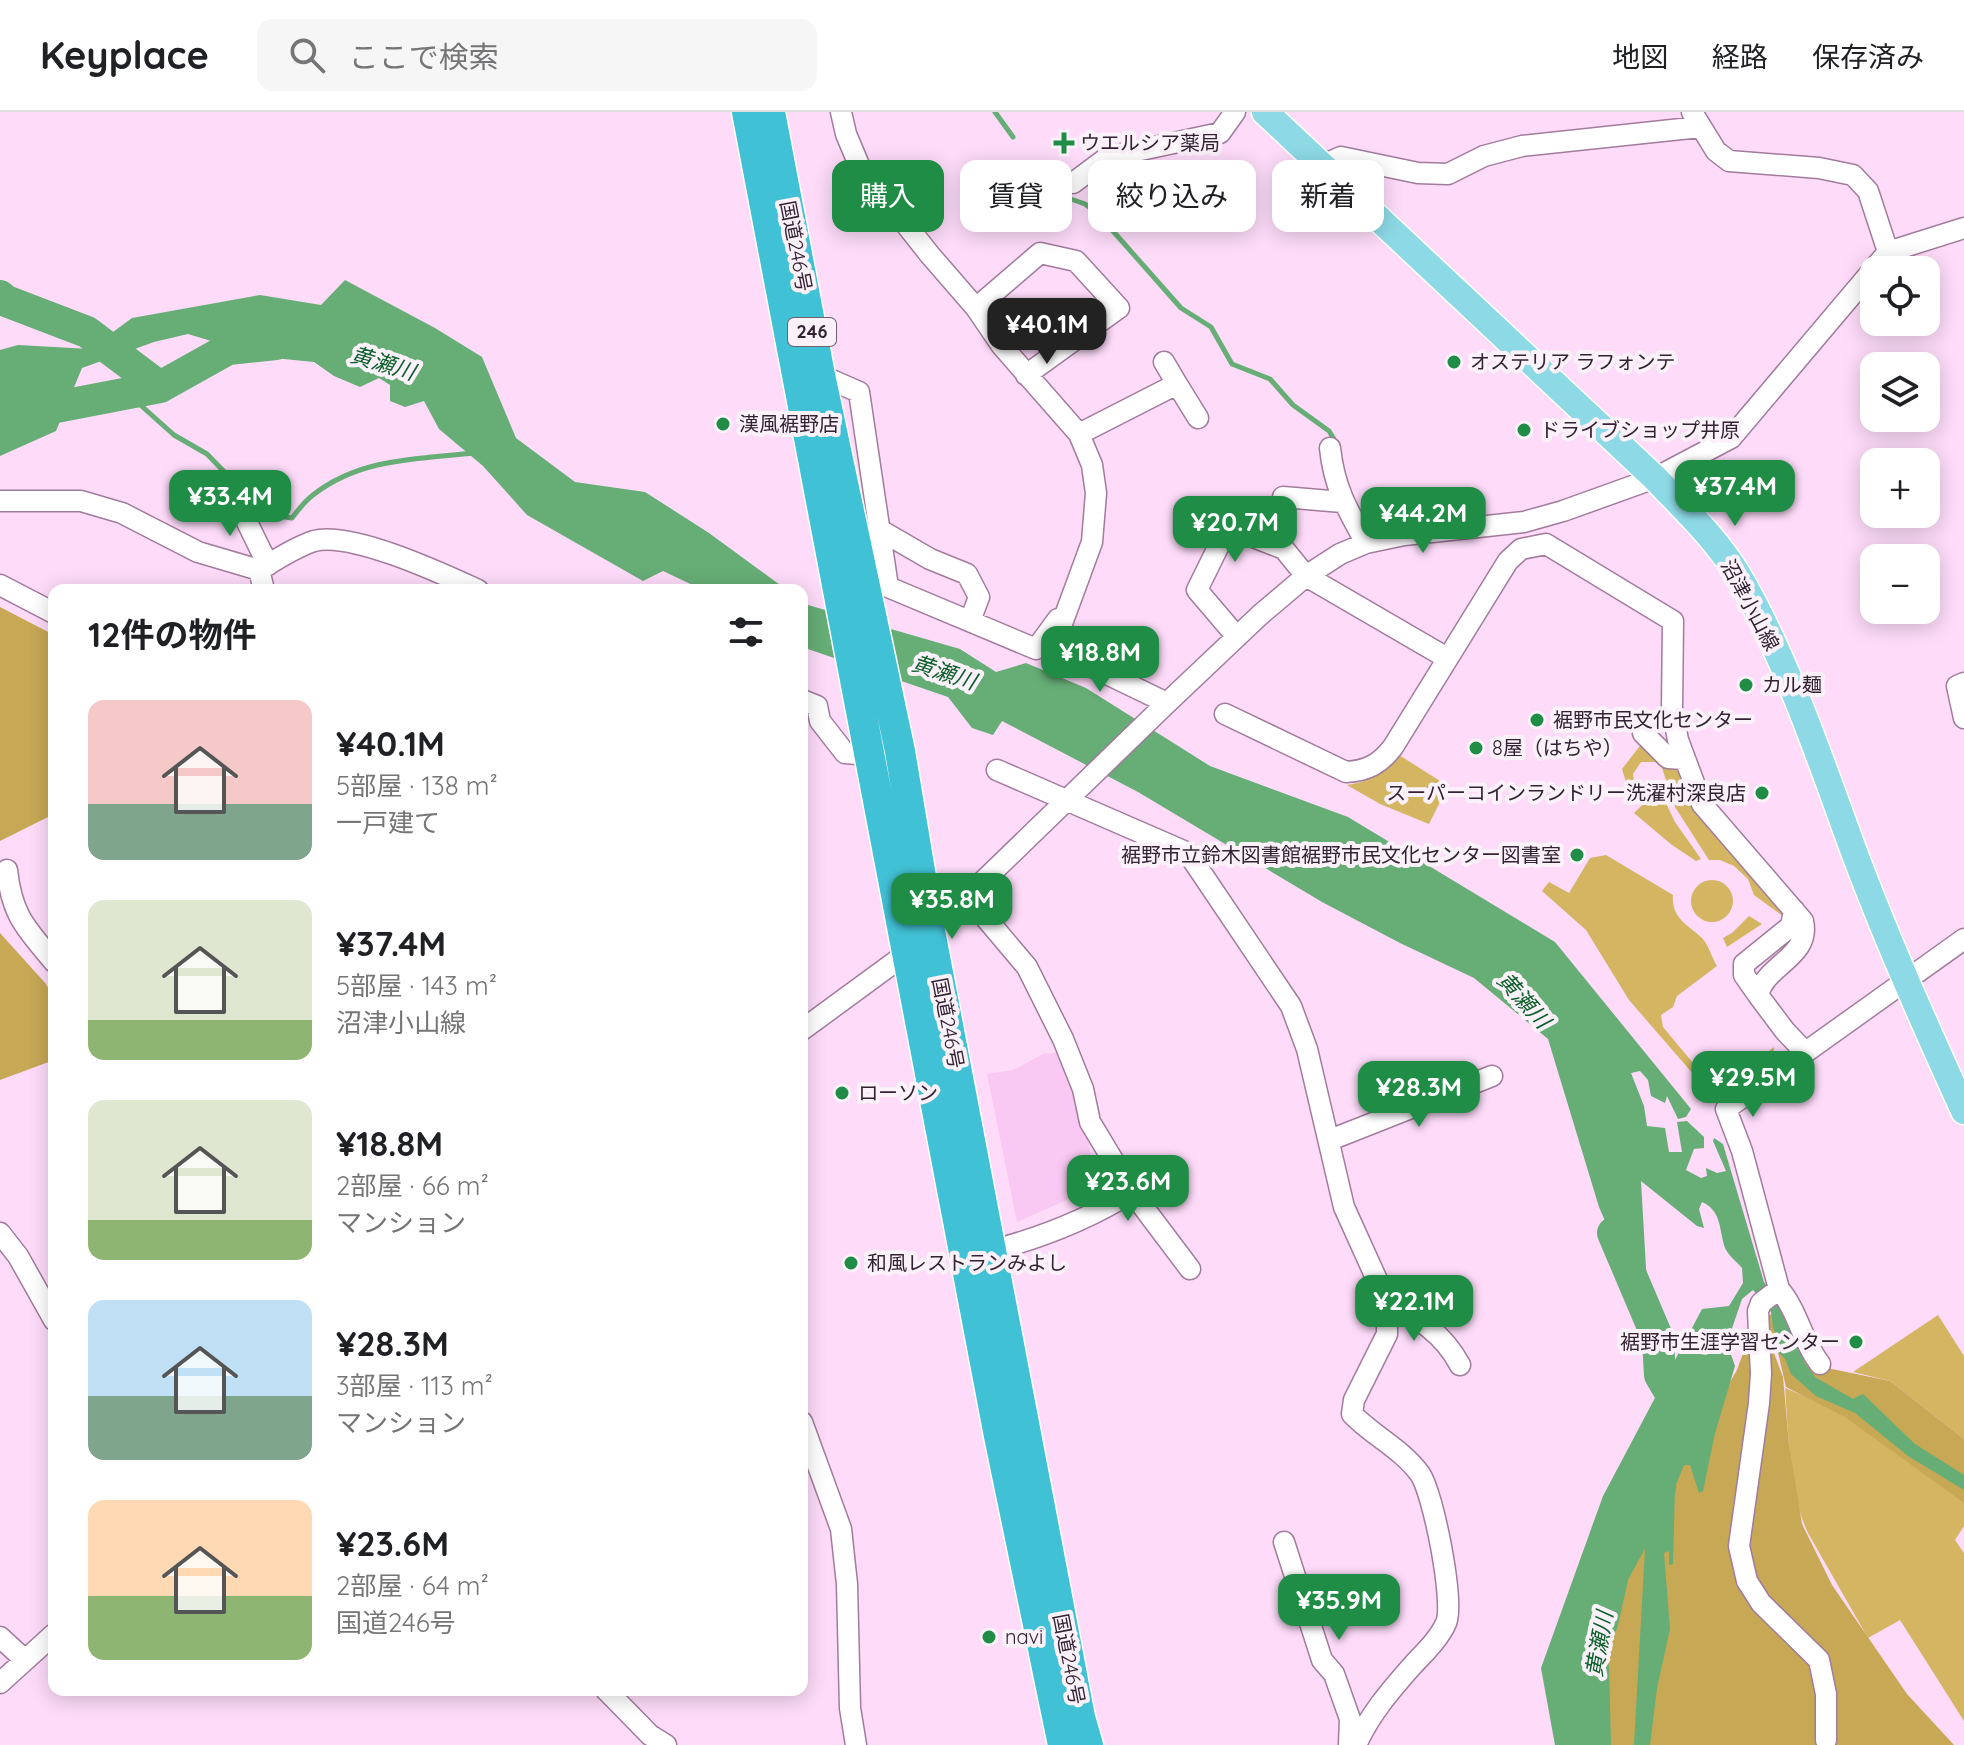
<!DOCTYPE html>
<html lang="ja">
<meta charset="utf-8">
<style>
:root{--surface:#fff;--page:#f6f6f6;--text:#202124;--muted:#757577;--line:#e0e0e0;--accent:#1f8d45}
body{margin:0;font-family:Quicksand,"Noto Sans JP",sans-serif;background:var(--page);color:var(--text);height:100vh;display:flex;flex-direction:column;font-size:30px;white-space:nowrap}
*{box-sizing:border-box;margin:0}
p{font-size:26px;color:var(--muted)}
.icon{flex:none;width:44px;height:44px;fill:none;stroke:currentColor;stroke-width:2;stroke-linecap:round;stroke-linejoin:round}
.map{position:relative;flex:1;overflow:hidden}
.details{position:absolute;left:48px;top:472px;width:760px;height:1112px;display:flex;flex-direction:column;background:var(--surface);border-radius:16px;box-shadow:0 4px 20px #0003}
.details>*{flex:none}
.top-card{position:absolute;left:832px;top:48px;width:760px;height:72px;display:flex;gap:16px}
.buttons{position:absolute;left:1860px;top:144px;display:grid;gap:16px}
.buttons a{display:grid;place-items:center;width:80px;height:80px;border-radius:16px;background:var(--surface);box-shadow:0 4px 20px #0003;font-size:40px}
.price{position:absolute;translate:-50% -68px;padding:0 18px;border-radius:16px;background:var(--accent);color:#fff;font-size:26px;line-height:52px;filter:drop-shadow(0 2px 4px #0008)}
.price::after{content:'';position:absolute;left:50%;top:48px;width:24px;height:18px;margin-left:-12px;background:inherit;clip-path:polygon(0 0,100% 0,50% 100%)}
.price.selected{background:#222;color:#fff}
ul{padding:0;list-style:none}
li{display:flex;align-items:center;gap:24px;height:200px;padding:0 40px}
li span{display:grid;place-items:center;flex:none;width:224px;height:160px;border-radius:16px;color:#555}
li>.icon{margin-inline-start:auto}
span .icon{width:96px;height:96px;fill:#fffc;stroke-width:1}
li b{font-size:34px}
h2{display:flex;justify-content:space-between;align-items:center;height:96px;padding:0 40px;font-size:34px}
.pill{padding:0 28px;border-radius:16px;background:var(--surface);box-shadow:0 4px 20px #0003;font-size:28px;line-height:72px}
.pill.selected{background:var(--accent);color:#fff}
header{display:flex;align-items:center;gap:48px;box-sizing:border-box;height:112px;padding:0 40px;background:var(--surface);border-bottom:2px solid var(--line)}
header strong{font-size:38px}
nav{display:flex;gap:44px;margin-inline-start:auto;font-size:28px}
.search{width:560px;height:72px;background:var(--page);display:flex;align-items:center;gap:20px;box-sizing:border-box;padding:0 28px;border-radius:16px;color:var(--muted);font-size:30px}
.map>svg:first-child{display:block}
.built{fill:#f9c9f4}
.green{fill:#d3b562}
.forest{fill:#c6a855}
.water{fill:#66ad76}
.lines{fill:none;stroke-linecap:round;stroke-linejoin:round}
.stream{stroke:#66ad76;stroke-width:5}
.river{stroke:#66ad76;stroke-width:32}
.minor-casing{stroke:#a27b9d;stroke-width:23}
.major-casing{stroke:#fff;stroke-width:29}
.highway-casing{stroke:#fff;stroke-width:33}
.minor{stroke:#fff;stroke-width:20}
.major{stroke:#8ddae6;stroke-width:26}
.highway{stroke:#41c1d5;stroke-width:30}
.poi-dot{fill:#1f8d45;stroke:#faf1f9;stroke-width:3}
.labels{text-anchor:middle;stroke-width:8;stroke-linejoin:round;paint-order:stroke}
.shield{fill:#faf1f9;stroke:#6f616e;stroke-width:2}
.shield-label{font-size:18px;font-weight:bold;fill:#332332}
.poi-label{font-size:20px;fill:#332332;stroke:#faf1f9;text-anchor:start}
.street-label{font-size:20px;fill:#332332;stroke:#faf1f9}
.water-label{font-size:22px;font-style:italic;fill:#0d5f2b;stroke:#faf1f9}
</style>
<header>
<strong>Keyplace</strong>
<div class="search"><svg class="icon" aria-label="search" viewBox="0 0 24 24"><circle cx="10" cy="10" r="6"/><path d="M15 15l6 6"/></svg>ここで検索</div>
<nav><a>地図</a><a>経路</a><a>保存済み</a></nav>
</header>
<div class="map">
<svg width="1964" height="1633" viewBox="0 0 1964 1633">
<rect width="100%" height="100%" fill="#fddbf9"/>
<path class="built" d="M1060,940L1084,1002L1096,1075L1017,1110L987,962L1013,958L1043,942Z"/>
<path class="green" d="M1643,630L1678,656L1689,684L1786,799L1784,805L1754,783L1748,767L1734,754L1720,748H1709L1675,695L1662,656L1655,650H1641L1633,662L1634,670L1644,681L1636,690H1632L1622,657Z
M1399,643L1448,674L1429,712L1380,692L1347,673C1369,670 1386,662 1399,643Z
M1657,679H1660L1675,710L1701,747L1696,749L1672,733L1634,701Z
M1606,743L1673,783C1671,805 1686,812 1701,825C1708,831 1712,846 1717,854L1677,884L1673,895L1661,903L1663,915L1713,975L1707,978L1629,888L1586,818L1542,779L1549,770L1569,781L1590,746Z
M1691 789a21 21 0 1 1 42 0a21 21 0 1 1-42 0Z
M1749,804L1762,812L1727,835L1723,826L1732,821Z
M1774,935L1773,945C1758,957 1735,981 1716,981Z
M1938,1203L1964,1244V1327L1890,1269L1853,1260Z
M1785,1276C1851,1301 1907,1345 1964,1385V1414L1955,1428L1964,1441V1609L1900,1508L1868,1526L1808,1421C1790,1384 1788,1319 1785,1276Z"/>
<path class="forest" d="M0,495L54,523V702L0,729Z
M0,821L46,872L54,888V948L0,968Z
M1788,1195L1827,1256L1890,1269L1964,1327V1391L1845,1305L1786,1275L1777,1236L1765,1205Z
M1758,1199L1783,1265L1789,1333L1802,1412L1832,1473L1907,1582L1954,1633H1836L1826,1628L1820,1633H1588L1603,1509L1624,1441L1647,1412L1737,1258Z"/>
<path class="water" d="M345,168L435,216L482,245L516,326L575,370L645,380L709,421L787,478H703L663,459L643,469L527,403L483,354L439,317L424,289L405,295L390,289V273L379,266L360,275L334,264L314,250L264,245L188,222L154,230L82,256L56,319L0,344V238L18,233L90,237L132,206L260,183L321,193Z
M802,489L808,493L960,537L996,560L1026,551L1086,576L1210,654L1348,705L1555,830L1691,997L1686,1005L1678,1007L1667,984L1665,991L1651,984L1648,968L1640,959L1631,961L1644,994L1647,1014L1665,1016L1669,1040H1682L1677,1010L1687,1009L1704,1025V1036L1694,1037L1686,1058L1701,1066L1707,1064L1706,1056L1717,1061L1726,1059L1713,1029L1714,1026L1723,1032L1764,1170L1779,1190L1796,1225L1804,1250L1815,1265L1853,1287L1863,1282L1915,1332L1964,1363V1378L1908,1344L1855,1301L1816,1284L1791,1262L1773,1215L1771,1200L1753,1178L1742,1187L1727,1231L1735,1254L1715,1321L1703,1379L1699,1381L1690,1353H1684L1675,1375L1673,1452L1669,1453V1439L1664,1441L1670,1517L1657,1576L1650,1633H1634L1647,1401L1614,1447L1588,1633H1555L1541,1556L1603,1384L1702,1197L1729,1194L1743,1171L1742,1156C1737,1150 1728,1143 1725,1136C1719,1118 1722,1099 1702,1090L1699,1097L1704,1116L1697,1114L1641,1069L1649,1208L1599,1095L1548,927L1474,866L1400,831L1322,790L1138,680L1002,609L993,623L972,616L948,585L802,535Z"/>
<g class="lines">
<path class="stream" d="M995,0L1013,25
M1068,86L1085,92L1097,101L1181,196L1211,215L1232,252L1270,267L1293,293L1329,319L1334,327
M127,281L174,323L207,342L265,402L292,406C298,398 305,389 313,383C360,346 417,347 474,341
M1788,1246L1777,1236L1789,1246"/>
<path class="river" d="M0,184L6,189L87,220L160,275
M0,303L25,301L160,275L228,237L276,232
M1613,1121L1658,1227L1660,1263L1681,1299L1683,1308
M1602,1511L1613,1462L1660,1375
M1593,1556L1595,1633"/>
<g class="minor-casing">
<path id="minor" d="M841,0L846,22L859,53L930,143L976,196L1002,234L1079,322L1092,353L1096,381L1092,430L1053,536L1167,591
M1692,0L1716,39L1729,49L1819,56L1853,63L1868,79L1888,140
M1323,53L1341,45L1418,61L1448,62L1484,44L1522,34L1700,15
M1043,66L1073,71L1108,45L1220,21L1235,0
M976,196L1040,141L1076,149L1119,196L1026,263
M1164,250L1177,272
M820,263L859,280L888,475L1036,537L1058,507
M1079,322L1177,272L1198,306
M1330,336C1334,375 1347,397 1366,431
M222,378L242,400L268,453
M1283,385L1342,390
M0,389H81L122,401L198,440L259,458C276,448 295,435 314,429C351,419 443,462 478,478
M880,418L930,447L967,462L979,485L970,509
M259,458L264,478
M0,473L54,501
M1237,525L1197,478L1228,415L1284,437L1306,464L1447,546
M1964,571L1957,574L1964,606
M802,588L817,594L820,609L845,641L870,643
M1225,602L1346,660C1367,659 1380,652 1393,635L1508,449L1521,437L1546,432L1673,509L1672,596L1678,628L1702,692L1803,809C1811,845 1766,852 1758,883L1785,919L1805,940
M1643,621L1668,646L1684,647
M997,658L1188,741L1291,894L1307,937L1344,1095L1387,1190V1222L1354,1288L1352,1302C1373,1324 1402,1337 1420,1362C1433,1380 1455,1491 1446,1511C1439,1527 1424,1541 1412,1554C1390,1579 1370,1602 1356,1633
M7,758C12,804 26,816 54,850
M968,785L1027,855L1063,927L1083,977L1090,1010L1132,1080L1190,1157
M1758,883L1744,863V852L1791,814L1794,798
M802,918L907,841L943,808L1167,591L1260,503L1306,464L1340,442L1366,431L1404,423L1524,410L1563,399L1655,366L1731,326L1888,140L1964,116
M1330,1028L1492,964
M0,1121L18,1144L54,1208
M990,1139C1041,1126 1087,1108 1132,1080
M1779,1177C1798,1199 1802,1229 1820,1252
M1387,1190C1418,1206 1443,1221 1460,1253
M802,1310L841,1417L847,1472L850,1596L856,1633
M1284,1430L1322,1548L1334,1562L1350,1607L1349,1633
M0,1525L25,1548
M0,1571L54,1522
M606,1578L650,1623L666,1633
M1826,1628V1582L1819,1548L1761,1491L1747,1469L1739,1434L1759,1291L1761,1262L1758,1199L1761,1191L1779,1177L1742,1039L1726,997L1964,827"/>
</g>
<g class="major-casing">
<path id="major" d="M1265,0L1655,366C1684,397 1716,426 1738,463C1786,545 1820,647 1853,737C1886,826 1925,913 1964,999"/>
</g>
<g class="highway-casing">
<path id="highway" d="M747,0L999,1324L1063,1633
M770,0L820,263L900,639L930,819L1080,1605L1088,1633"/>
</g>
<use href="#minor" class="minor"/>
<use href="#major" class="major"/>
<use href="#highway" class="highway"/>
</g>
<g class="poi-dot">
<path d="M1060 19h8v8h8v8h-8v8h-8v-8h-8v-8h8z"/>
<circle cx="1454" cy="250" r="8"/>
<circle cx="723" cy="312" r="8"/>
<circle cx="1524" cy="318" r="8"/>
<circle cx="1746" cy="573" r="8"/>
<circle cx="1537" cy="608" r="8"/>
<circle cx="1476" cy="636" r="8"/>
<circle cx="1762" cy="681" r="8"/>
<circle cx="1577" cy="743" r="8"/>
<circle cx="842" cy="981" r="8"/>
<circle cx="851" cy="1151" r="8"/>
<circle cx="1856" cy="1230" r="8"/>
<circle cx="989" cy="1525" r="8"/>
</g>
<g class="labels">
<rect class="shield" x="788" y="206" width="48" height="28" rx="6"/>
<g class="shield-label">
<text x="812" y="226">246</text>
</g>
<g class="poi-label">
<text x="1080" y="38">ウエルシア薬局</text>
<text x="1470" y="257">オステリア ラフォンテ</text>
<text x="739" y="319">漢風裾野店</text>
<text x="1540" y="325">ドライブショップ井原</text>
<text x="1762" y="580">カル麺</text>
<text x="1553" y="615">裾野市民文化センター</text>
<text x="1492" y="643">8屋（はちや）</text>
<text x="1746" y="688" text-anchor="end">スーパーコインランドリー洗濯村深良店</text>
<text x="1561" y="750" text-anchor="end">裾野市立鈴木図書館裾野市民文化センター図書室</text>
<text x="858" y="988">ローソン</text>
<text x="867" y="1158">和風レストランみよし</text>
<text x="1840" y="1237" text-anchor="end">裾野市生涯学習センター</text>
<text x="1005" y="1532">navi</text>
</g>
<g class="street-label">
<text transform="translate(796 134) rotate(79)" y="7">国道246号</text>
<text transform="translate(1750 493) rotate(62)" y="7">沼津小山線</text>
<text transform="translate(948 911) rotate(79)" y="7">国道246号</text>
<text transform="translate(1069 1547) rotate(79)" y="7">国道246号</text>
</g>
<g class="water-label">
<text transform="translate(383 251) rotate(17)" y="8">黄瀬川</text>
<text transform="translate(944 560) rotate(18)" y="8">黄瀬川</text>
<text transform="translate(1524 888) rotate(48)" y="8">黄瀬川</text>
<text transform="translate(1599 1532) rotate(-80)" y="8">黄瀬川</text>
</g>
</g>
</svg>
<div class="buttons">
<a><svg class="icon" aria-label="locate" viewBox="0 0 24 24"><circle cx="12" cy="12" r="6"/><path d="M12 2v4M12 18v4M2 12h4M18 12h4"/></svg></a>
<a><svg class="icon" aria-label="layers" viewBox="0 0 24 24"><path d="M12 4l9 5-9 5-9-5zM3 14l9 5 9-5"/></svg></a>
<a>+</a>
<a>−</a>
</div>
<b class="price selected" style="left:1047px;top:254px">¥40.1M</b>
<b class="price" style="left:1735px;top:416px">¥37.4M</b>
<b class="price" style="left:230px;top:426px">¥33.4M</b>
<b class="price" style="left:1423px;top:443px">¥44.2M</b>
<b class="price" style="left:1235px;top:452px">¥20.7M</b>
<b class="price" style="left:1100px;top:582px">¥18.8M</b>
<b class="price" style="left:952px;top:829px">¥35.8M</b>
<b class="price" style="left:1753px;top:1007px">¥29.5M</b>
<b class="price" style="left:1419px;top:1017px">¥28.3M</b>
<b class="price" style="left:1128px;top:1111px">¥23.6M</b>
<b class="price" style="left:1414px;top:1231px">¥22.1M</b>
<b class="price" style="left:1339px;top:1530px">¥35.9M</b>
<div class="top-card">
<a class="pill selected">購入</a>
<a class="pill">賃貸</a>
<a class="pill">絞り込み</a>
<a class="pill">新着</a>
</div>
<section class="details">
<h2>12件の物件<svg class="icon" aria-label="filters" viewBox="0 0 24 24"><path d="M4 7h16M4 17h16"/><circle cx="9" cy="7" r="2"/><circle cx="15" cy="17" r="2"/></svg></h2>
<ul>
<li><span style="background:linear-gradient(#f6c9c9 65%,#7fa58c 0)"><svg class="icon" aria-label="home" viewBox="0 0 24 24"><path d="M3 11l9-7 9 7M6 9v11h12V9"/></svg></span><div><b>¥40.1M</b><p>5部屋 · 138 m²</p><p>一戸建て</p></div></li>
<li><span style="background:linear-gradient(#dfe7d0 75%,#8fb573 0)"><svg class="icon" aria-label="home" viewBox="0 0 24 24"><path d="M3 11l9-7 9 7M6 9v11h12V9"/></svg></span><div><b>¥37.4M</b><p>5部屋 · 143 m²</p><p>沼津小山線</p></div></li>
<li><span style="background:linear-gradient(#dfe7d0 75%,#8fb573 0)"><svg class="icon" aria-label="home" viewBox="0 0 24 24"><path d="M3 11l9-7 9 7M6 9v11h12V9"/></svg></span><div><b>¥18.8M</b><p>2部屋 · 66 m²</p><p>マンション</p></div></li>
<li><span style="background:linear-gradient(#bfe0f5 60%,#7fa58c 0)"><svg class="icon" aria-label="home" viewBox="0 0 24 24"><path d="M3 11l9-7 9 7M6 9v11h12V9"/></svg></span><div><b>¥28.3M</b><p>3部屋 · 113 m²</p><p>マンション</p></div></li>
<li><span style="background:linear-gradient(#ffd9b3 60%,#8fb573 0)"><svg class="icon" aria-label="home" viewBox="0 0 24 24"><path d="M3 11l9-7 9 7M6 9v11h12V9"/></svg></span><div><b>¥23.6M</b><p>2部屋 · 64 m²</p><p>国道246号</p></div></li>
</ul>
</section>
</div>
